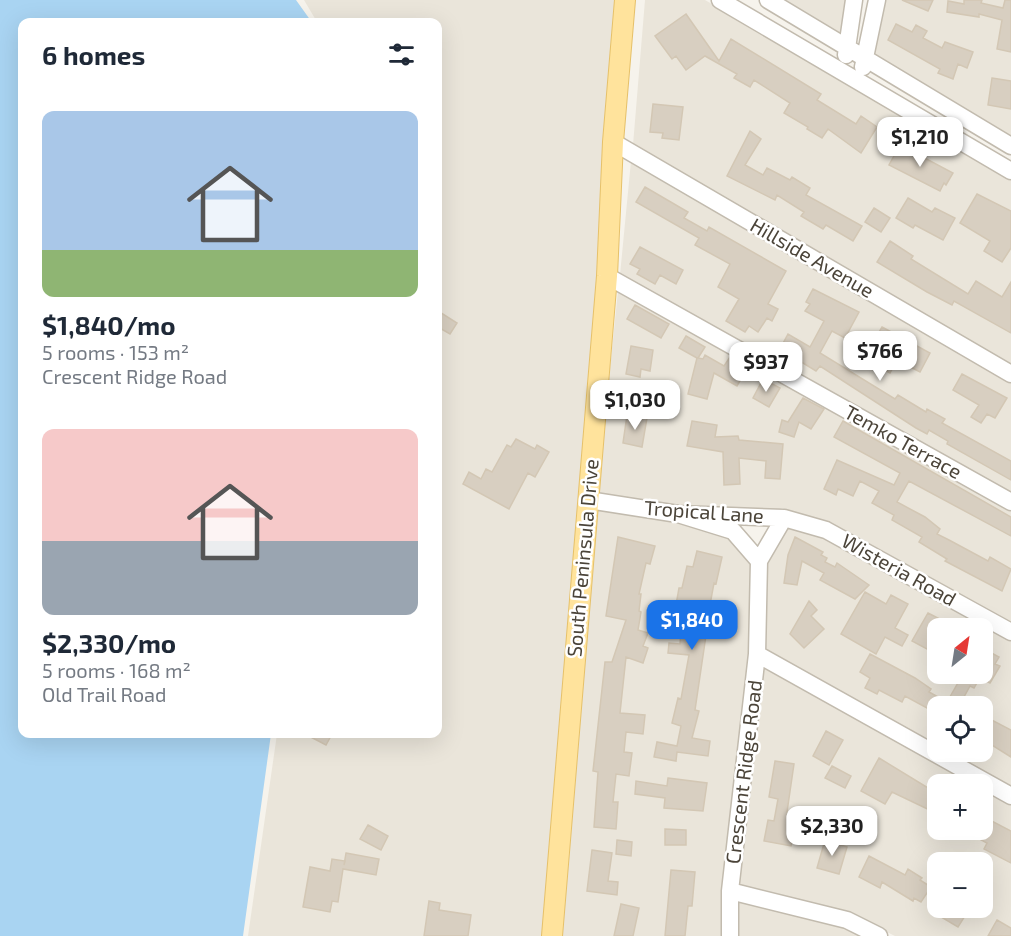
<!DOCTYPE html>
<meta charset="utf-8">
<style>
:root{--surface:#fff;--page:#f6f6f7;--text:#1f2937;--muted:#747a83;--accent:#1a73e8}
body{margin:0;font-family:"Exo 2",sans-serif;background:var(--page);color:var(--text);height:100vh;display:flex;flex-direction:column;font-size:22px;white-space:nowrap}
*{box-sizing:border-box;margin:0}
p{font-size:20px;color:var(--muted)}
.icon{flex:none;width:33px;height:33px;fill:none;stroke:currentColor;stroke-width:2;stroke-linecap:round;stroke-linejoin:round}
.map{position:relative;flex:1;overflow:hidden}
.details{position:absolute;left:18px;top:18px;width:424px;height:720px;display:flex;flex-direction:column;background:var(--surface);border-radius:12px;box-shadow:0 6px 24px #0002}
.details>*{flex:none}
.needle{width:39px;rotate:30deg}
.buttons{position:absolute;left:927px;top:618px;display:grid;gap:12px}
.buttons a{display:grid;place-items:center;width:66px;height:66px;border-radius:12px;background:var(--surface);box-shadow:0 6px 24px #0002;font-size:30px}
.price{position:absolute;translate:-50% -51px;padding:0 14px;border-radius:12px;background:#fff;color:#222;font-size:20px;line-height:39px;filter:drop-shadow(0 2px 3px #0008)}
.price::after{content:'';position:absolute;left:50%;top:36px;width:18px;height:14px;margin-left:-9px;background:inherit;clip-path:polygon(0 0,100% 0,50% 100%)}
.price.on{background:var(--accent);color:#fff}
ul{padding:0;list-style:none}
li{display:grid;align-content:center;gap:12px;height:318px;padding:0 24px}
li span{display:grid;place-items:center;height:186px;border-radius:12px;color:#555}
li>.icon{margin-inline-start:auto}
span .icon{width:108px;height:108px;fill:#fffc;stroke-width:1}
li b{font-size:26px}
h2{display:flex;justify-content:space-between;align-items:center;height:72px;padding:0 24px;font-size:26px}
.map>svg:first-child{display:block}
.residential{fill:#eae5da;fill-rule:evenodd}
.water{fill:#a9d4f2}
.building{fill:#d8cfc1;stroke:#d3c7b4;stroke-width:1.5}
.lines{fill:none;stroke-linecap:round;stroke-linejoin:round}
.minor-casing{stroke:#c2bbae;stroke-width:19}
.major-casing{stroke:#e6c16a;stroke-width:22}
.minor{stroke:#fff;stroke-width:16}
.major{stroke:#ffe39c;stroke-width:20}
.labels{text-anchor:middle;stroke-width:5;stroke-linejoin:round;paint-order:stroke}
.street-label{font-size:20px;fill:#4b4439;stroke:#fff}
</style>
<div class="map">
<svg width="1011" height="936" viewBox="0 0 1011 936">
<rect width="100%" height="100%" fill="#f6f3ec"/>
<path class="residential" d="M304,0H619L601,274L546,936H248L277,734H438V22H317Z
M645,0H705L1011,179V365L633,145Z
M782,0H848L842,35Z
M883,0H1011V138L873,54Z
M631,161L1011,382V493L620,275Z
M618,291L1011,510V623L791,511L782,508L780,510L679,507L597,494Z
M595,509L676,521L729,537L752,566L751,652L721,896L723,936H559Z
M787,526L823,536L1011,640V788L945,752H982V706H938L937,747L764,649L765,562ZM938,628H982V674H938Z
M763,665L974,784H938V830H982L983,789L1011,805V936H895L850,914L737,886ZM938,862H982V908H938Z
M736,901L844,927L862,936H736Z"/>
<path class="water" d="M0,0H296L311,21L22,22V734H271L243,936H0Z"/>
<path class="building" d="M902,0H933L928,11Z
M964,0H982L981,3L1003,8L1005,0H1011V52L997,49L1002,20L979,14V17L947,12L948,1L964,4Z
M686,14L719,61L731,39L821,94L817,100L856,124L861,116L877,127L861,153L828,129L822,138L807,129L808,127L784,113L790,103L754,80L750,87L734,78L737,74L705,56L686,70L676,56L672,59L655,36Z
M896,24L912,32L916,25L927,31L923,38L942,48L945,42L973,52L967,68L958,64L953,79L938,73L940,69L888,40Z
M992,78L1011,81V109L988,105Z
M653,104L683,107L679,140L662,138L663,133L650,132Z
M750,131L761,139L745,165L763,175L767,168L790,180L792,177L810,188L806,195L862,226L853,241L826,225L823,229L801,216L804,212L777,195L775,200L727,176Z
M900,145L953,173L946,185L944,183L940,191L889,165Z
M645,187L688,212L684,218L707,231L709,227L786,271L768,304L778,309L772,321L767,318L758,332L749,326L745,332L726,321L739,299L718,287L730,264L695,245L699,238L636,202Z
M977,194L1011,211V248L1002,262L984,251L990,241L960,223Z
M908,198L932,212L935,208L955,218L943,240L915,225L913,228L896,218Z
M874,208L890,218L881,232L865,222Z
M890,241L913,256L911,259L968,294L976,281L1002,297L1011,282V333L954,301L952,305L927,292L877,262Z
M640,247L683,270L676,284L660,275L655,284L637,274L640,269L630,264Z
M813,289L859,312L845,338L832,331L820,353L895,399L898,395L926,412L927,409L945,419L942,423L1011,461V480L947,444L948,441L929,430L927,434L916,428L820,366L816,371L780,349L788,334L810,347L824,321L805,311L810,304L806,302Z
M635,305L669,324L661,338L627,319Z
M438,311L457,323L450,334L438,327Z
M882,327L930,353L920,372L897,360L890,373L877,366L883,355L874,350L878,343L874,341Z
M686,336L705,347L698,358L703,359L705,355L724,366L730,357L748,367L737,386L714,373L707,399L688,394L697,358L679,348Z
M631,346L653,350L650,371L641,369L640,377L626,374Z
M962,374L1007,398L995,418L987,414L981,423L971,417L979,405L953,390Z
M763,379L780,388L769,407L753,398Z
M803,398L824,409L811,429L799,422L794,437L779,432L782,420L788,422Z
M627,415L647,418L642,447L623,443Z
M692,421L717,425L715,437L738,436L739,440L783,444L780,479L765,478L766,461L739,458L740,484L724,485L723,452L687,446Z
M843,421L1011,517V536L909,481L897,502L925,517L940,529L937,534L949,540L988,561L990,557L1011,569L1002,591L945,561L947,559L919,542L922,537L892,520L894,515L872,503L879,491L860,481L853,496L838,489L836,495L824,489L837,460L894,485L900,473L834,437Z
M516,439L535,449L537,445L549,452L535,477L528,473L509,509L463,484L469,472L481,479L486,469L492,472L507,445L511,447Z
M618,537L655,546L650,564L646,563L639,594H641L639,611L641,612L638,630L648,633L643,646L648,648L643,663L626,657L620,713L645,715L643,734L626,732L624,752L632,753L629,776L616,774L613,802H618L616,829L594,827L598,772L593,771L605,662H612L626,620L606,616Z
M795,537L823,552L821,555L827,558L825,562L835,567L837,563L869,585L855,599L820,580L824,573L802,561L797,585L784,583L788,555Z
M697,551L722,557L716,584L714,583L709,610L715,611L713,623L708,622L695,710L699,711L692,738L710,741L708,756L677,752L676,761L654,757L657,742L677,746L681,726L672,723L678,698L681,699L689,655L668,653L669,643L680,644L682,618L674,616L679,588H682L687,566L693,567Z
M865,592L886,604L891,595L908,604L895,628L908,635L902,646L885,637L876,654L841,634Z
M809,601L817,610L811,616L824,629L804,648L790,634Z
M928,613L957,628H938V641L933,638L927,649L912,641Z
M986,650L999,657L995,664L1000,666L990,683L982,679V657Z
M870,654L915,678L931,689L929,692L947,702L963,674H982L974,688L970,686L959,706H938V714L905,696L902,702L879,690L877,694L865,688L870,678L860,672Z
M982,715L1011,730V757L992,745L989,750L982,746Z
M826,731L843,740L829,765L813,756Z
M305,734H332L326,745Z
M879,758L938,794V814L892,792L885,804L861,791Z
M775,761L794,764L787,812L807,816L804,833L794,831L791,846L764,841L768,820L774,821L778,799L769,797Z
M832,766L851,776L845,788L825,778Z
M668,778L707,783L703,811L664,808L665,798L635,794L636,781L667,786Z
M982,816L1011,831V863L984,849L987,843L963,830H982Z
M368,825L388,836L381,850L360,839Z
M665,829L686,830V845H665Z
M617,840L632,842L631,856L616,854Z
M825,840L847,847L839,874L817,868Z
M592,850L612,853L608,881L618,882L617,895L587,891Z
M346,853L379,859L376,875L343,869L338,902L332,901L330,912L303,907L310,867L330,871L332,859L345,861L344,865Z
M869,856L905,875L908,869L922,878L920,880L931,887L921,902L914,898L913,901L882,882L880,888L859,877Z
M671,870L695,872L692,906H688L685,936H665Z
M429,901L440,903L439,910L471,915L468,936H424Z
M621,904L639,908L633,936H614Z
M939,908H970L958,927L936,914Z
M997,920L1011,928V936H988Z"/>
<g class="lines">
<g class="minor-casing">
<path id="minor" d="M720,0L1011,171
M768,0L1011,146
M846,55L854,0
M863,67L877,0
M613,142L1011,374
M607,276L1011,502
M588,500L678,514L784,518L826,530L1011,632
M678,514L733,531L759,561L757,654L730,891V936
M759,561L784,518
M757,654L1011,796
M730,891L847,920L879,936"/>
</g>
<g class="major-casing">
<path id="major" d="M552,936L607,276L613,142L625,0"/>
</g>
<use href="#minor" class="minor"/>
<use href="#major" class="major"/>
</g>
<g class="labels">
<g class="street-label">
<text transform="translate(812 258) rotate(30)" y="7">Hillside Avenue</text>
<text transform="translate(903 442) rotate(29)" y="7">Temko Terrace</text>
<text transform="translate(704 512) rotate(4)" y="7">Tropical Lane</text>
<text transform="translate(583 558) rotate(-85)" y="7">South Peninsula Drive</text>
<text transform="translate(899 570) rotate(29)" y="7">Wisteria Road</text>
<text transform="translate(744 772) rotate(-83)" y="7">Crescent Ridge Road</text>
</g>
</g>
</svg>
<div class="buttons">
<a><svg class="needle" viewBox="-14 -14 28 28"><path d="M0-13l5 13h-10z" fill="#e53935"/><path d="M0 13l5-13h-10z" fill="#747a83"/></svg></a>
<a><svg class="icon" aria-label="locate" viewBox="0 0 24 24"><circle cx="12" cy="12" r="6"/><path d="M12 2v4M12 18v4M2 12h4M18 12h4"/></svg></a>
<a>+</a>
<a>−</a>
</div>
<b class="price" style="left:920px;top:168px">$1,210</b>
<b class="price" style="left:880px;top:382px">$766</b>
<b class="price" style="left:766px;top:393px">$937</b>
<b class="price" style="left:635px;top:431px">$1,030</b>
<b class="price on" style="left:692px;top:651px">$1,840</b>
<b class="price" style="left:832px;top:857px">$2,330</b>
<section class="details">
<h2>6 homes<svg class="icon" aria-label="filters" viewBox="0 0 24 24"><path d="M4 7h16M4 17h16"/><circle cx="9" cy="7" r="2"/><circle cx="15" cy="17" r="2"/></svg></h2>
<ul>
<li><span style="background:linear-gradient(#a9c7e8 75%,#8fb573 0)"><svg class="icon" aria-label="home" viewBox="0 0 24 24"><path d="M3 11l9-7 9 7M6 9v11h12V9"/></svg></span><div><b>$1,840/mo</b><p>5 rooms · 153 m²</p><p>Crescent Ridge Road</p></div></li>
<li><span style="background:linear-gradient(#f6c9c9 60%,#9aa5b1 0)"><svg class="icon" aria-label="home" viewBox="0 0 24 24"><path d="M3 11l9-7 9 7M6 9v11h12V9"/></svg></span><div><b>$2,330/mo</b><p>5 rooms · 168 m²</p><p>Old Trail Road</p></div></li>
</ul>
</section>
</div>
